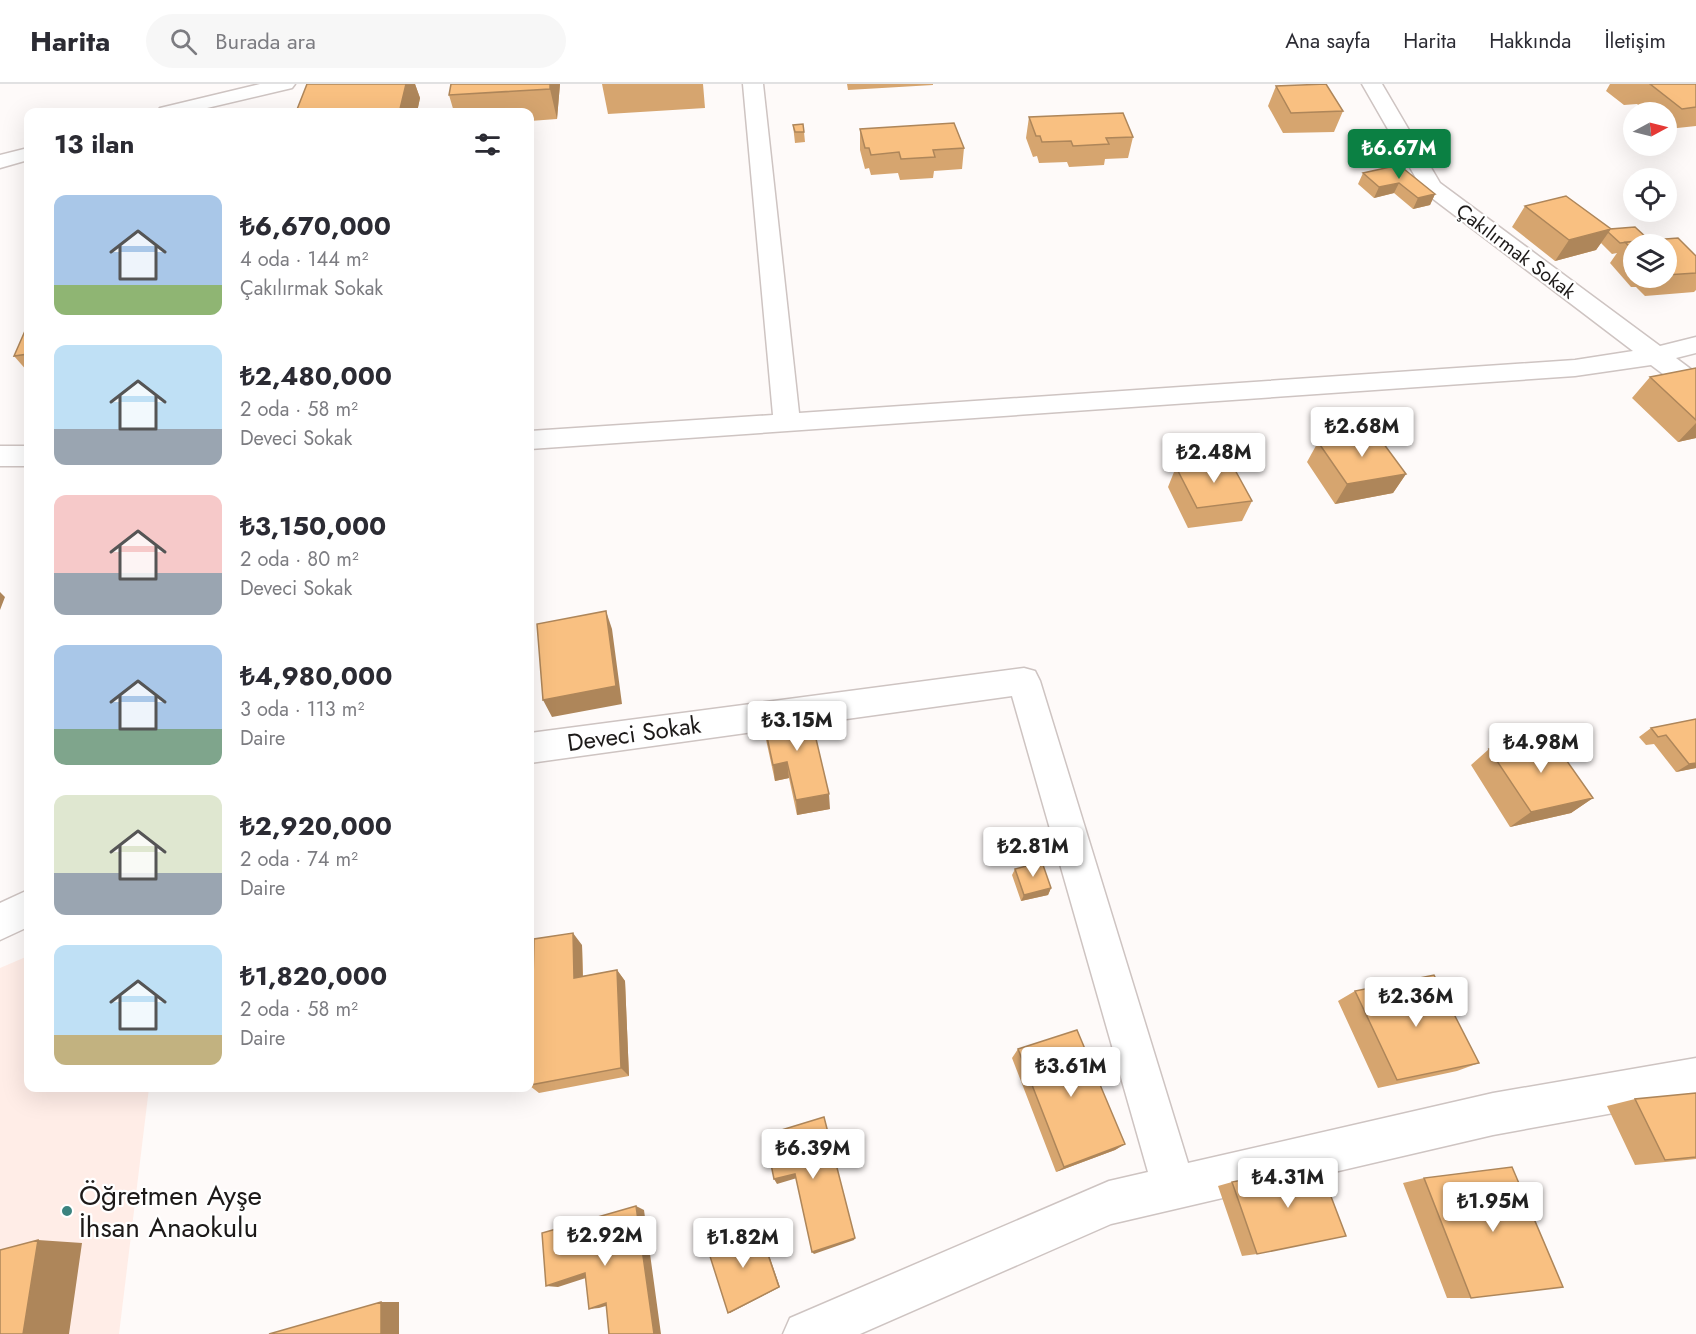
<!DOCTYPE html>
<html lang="tr">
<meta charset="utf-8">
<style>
:root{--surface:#fff;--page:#f7f7f7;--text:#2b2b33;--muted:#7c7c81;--line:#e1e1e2;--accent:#0b8043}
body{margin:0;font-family:Jost,sans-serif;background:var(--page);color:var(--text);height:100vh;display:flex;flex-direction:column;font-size:22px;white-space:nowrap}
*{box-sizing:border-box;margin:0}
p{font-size:20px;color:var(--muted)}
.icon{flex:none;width:33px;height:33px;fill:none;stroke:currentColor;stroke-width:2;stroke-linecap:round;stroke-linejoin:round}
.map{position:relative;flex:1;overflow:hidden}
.panel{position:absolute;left:24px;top:24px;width:510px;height:984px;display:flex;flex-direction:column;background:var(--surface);border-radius:12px;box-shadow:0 6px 24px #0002}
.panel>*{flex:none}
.needle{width:39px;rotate:83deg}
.fabs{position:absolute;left:1623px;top:18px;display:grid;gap:12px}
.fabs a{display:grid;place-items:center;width:54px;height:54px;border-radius:50%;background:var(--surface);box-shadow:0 6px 24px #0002;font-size:30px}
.price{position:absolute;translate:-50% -51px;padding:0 14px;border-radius:6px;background:#fff;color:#222;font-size:20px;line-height:39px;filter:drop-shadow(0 2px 3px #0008)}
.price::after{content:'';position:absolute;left:50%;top:36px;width:18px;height:14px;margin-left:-9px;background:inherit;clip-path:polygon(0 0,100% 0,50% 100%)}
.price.on{background:var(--accent);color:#fff}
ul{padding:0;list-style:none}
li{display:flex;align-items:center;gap:18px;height:150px;padding:0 30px}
li span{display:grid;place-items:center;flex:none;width:168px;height:120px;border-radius:12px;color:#555}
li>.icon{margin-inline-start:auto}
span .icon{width:72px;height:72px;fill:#fffc;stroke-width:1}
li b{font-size:26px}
h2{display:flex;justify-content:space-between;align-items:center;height:72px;padding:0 30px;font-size:26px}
header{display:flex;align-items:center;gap:36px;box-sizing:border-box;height:84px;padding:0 30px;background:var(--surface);border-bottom:2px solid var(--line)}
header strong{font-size:28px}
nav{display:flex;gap:33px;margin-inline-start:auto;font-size:21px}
.search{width:420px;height:54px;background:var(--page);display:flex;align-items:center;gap:15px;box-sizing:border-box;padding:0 21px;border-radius:33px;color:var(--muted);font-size:22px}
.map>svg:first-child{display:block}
.built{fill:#ffede7}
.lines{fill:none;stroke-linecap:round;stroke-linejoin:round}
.minor-casing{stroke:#cec4c2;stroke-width:3}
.minor{fill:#fff;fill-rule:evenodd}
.wall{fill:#d6a56f;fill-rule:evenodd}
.shaded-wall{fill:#ae865a}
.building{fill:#f9c081;stroke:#ae865a;stroke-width:1.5}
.poi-dot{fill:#3b837f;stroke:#fff;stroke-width:2}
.labels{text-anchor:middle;stroke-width:4.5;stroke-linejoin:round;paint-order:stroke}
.far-street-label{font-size:20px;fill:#1d1a19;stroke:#fff}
.street-label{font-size:24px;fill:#1d1a19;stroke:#fff}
.near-poi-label{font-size:28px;fill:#1d1a19;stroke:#fff;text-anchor:start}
</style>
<header>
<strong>Harita</strong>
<div class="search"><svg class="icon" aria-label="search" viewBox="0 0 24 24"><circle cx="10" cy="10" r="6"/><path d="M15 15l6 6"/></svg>Burada ara</div>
<nav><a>Ana sayfa</a><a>Harita</a><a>Hakkında</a><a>İletişim</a></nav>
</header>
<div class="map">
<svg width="1696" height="1250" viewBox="0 0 1696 1250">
<rect width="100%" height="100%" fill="#fefaf9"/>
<path class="built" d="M28,872V1004H149L119,1250H0V884Z"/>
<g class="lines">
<g class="minor-casing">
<path id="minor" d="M260,0H295L292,4L190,28H157L160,24Z
M743,0H763L799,329L1575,276L1633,267L1424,108L1362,0H1382L1440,99L1660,262L1696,253V269L1676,274L1696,289V311L1687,308L1651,281L1575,292L530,365V347L773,331Z
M28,64V76L0,84V71Z
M0,362H28V382H0Z
M1024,584L1035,587L1040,597L1188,1079L1493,1009L1696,974V1014L1493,1051L1111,1140L860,1250H783L790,1234L1109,1097L1148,1088L1012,612L530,679V649Z
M28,806V843L0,856V819Z"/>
</g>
<use href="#minor" class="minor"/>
</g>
<path class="wall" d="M307,0H415L420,14L417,28H296Z
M451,0H560L557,35L530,37V28H454L449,11Z
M602,0H703L705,24L608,30Z
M847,0H933V1L848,6Z
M1610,0H1696V42L1668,45L1666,44V28H1647L1637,20L1624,21L1606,7Z
M1276,2L1343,27L1334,48L1283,49L1268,22Z
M1029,33L1133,53L1128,74L1105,75L1104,81L1069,83L1067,78L1039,79L1037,72L1033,73L1026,54Z
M793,41L804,48L805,58L795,59Z
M860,45L964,64L962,85L934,87L933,94L900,96L898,89L871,91L869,84L865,85L860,66Z
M1399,81L1435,110L1430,121L1413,125L1394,109L1374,114L1358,100L1363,89Z
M1566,112L1610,145L1635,143L1649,156L1678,154L1696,172V206L1694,208L1645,212L1636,203H1631L1610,179L1617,169L1612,170L1601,159L1596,166L1555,177L1512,143L1525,122ZM1634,160H1666V194H1634Z
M28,240V288L14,272Z
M1696,284V354L1678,358L1632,314L1650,293Z
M1318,358L1406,390L1393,409L1335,420L1307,378Z
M1176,383L1252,417L1242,437L1188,444L1168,403Z
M763,634L830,725L797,731L789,694L775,697L765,651Z
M1696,635V684L1676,688L1654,660L1646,661L1639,653L1651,644Z
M1489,665L1593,714L1571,729L1510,743L1471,681Z
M1015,785L1051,804L1048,811L1021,817L1012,791Z
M582,861L583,892L617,886L625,897L629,992L539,1009L530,1002V896H533Z
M1355,907L1479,979L1457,987L1378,1004L1338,917Z
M1018,965L1125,1060L1115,1066L1056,1088L1012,974Z
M1696,1009V1075L1635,1081L1607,1022L1635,1015Z
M1424,1094L1471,1214H1447L1403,1099Z
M1232,1098L1257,1170L1242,1172L1218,1102Z"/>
<path class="shaded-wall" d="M406,0H415L420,14L417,28H401L400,25Z
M550,0H560L557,35L550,5Z
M1399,99L1394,109L1374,114L1379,103Z
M1435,110L1430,121L1413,125L1418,114Z
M1611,145L1596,166L1555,177L1569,156Z
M1696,339V354L1678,358Z
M1406,390L1393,409L1335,420L1347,400Z
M0,508L5,513L0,526Z
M606,527L612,545L622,620L552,633L543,616Z
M787,678L789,694L775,697L773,681Z
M1696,679V684L1676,688L1689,680Z
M829,710L830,725L797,731L796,716Z
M1593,714L1571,729L1510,743L1531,728Z
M1051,804L1048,811L1021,817L1024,811Z
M573,849L582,861L583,905L574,894Z
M617,886L625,897L629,992L621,984Z
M1125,1060L1115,1066L1056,1088L1064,1083Z
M795,1090L797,1094L777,1100L774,1095Z
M636,1122L644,1126L661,1250H654Z
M758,1141L759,1142L780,1203L730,1229H728Z
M855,1154L854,1156L814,1170L812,1168Z
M38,1156L82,1159L69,1250H23Z
M585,1189L595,1191L558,1203L546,1202Z
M381,1218H399V1250H381Z
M606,1219H616L599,1224L589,1225Z"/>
<path class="building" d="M307,0H406L400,25L343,28H296Z
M451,0H550V5L449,11Z
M1326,0L1343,27L1291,29L1276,2Z
M1650,0H1696V23L1682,25Z
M1123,29L1133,53L1106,54L1109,60L1073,62L1071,57L1042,58L1040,52H1036L1029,33Z
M954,39L964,64L933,66L935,73L901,75L899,68L871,71L869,64H865L860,45Z
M803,40L804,48H795L793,41Z
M1399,81L1435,110L1418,114L1399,99L1379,103L1363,89Z
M1566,112L1611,145L1569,156L1525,122Z
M1635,143L1649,156L1620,159L1608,148L1610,145Z
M1678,154L1696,172V189L1666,191V160H1634V167L1625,158Z
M28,240V270L14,272Z
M1696,284V336L1650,293Z
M1375,348L1406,390L1347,400L1318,358Z
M1229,375L1252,417L1197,424L1176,383Z
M606,527L616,602L543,616L537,540Z
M809,625L829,710L796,716L787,678L773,681L763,634Z
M1696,635V679L1689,680L1666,651L1658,653L1651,644Z
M1550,653L1593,714L1531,728L1489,665Z
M1042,778L1051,804L1024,811L1015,785Z
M573,849L574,894L617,886L621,984L530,1001V896H533L534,855Z
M1434,891L1479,979L1397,996L1355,907Z
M1077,946L1125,1060L1064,1083L1018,965Z
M1696,1009V1073L1665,1076L1635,1015Z
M824,1033L855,1154L812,1168L795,1090L774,1095L765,1051Z
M1319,1081L1346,1152L1257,1170L1232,1098Z
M1512,1083L1563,1203L1471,1214L1424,1094Z
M636,1122L654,1250H609L606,1219L589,1225L585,1189L546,1202L542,1149Z
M758,1141L779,1203L728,1229L708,1166Z
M38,1156L23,1250H0V1166Z
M381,1218V1250H269Z"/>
<circle class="poi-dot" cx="67" cy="1127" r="6"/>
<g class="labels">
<g class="far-street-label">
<text transform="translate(1516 167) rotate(37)" y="7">Çakılırmak Sokak</text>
</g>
<g class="street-label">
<text transform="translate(634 650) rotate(-8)" y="8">Deveci Sokak</text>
</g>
<g class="near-poi-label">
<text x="79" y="1121">Öğretmen Ayşe<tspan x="79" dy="32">İhsan Anaokulu</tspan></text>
</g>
</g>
</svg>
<div class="fabs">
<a><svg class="needle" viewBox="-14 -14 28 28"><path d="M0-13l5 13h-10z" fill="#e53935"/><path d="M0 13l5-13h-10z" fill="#7c7c81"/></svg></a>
<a><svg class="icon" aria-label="locate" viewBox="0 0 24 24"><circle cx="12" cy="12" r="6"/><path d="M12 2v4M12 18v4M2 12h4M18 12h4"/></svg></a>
<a><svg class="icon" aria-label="layers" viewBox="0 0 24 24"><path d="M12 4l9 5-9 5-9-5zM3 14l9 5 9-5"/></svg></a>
</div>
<b class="price on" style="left:1399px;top:96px">₺6.67M</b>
<b class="price" style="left:1362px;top:374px">₺2.68M</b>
<b class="price" style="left:1214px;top:400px">₺2.48M</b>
<b class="price" style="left:797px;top:668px">₺3.15M</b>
<b class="price" style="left:1541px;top:690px">₺4.98M</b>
<b class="price" style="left:1033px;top:794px">₺2.81M</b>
<b class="price" style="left:1416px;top:944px">₺2.36M</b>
<b class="price" style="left:1071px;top:1014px">₺3.61M</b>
<b class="price" style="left:813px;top:1096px">₺6.39M</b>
<b class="price" style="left:1288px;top:1125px">₺4.31M</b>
<b class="price" style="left:1493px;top:1149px">₺1.95M</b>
<b class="price" style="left:605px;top:1183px">₺2.92M</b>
<b class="price" style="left:743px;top:1185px">₺1.82M</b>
<section class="panel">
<h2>13 ilan<svg class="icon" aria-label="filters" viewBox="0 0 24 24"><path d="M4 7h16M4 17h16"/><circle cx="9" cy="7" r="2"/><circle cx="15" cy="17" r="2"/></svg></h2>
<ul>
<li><span style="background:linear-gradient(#a9c7e8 75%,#8fb573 0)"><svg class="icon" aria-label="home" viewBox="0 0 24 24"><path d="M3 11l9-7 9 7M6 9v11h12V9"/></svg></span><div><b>₺6,670,000</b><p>4 oda · 144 m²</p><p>Çakılırmak Sokak</p></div></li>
<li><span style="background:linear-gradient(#bfe0f5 70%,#9aa5b1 0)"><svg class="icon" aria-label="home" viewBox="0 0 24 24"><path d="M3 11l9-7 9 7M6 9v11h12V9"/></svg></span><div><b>₺2,480,000</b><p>2 oda · 58 m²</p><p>Deveci Sokak</p></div></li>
<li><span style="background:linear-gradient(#f6c9c9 65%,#9aa5b1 0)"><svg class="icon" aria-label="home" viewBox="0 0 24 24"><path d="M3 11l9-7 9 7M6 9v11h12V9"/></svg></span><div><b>₺3,150,000</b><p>2 oda · 80 m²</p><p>Deveci Sokak</p></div></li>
<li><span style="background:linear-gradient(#a9c7e8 70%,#7fa58c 0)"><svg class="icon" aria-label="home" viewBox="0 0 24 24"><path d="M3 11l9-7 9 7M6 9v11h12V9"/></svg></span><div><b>₺4,980,000</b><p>3 oda · 113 m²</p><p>Daire</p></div></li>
<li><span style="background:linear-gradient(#dfe7d0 65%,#9aa5b1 0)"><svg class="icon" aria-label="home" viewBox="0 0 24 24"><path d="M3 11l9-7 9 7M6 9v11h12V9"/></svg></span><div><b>₺2,920,000</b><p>2 oda · 74 m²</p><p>Daire</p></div></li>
<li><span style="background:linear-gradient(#bfe0f5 75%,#c2b280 0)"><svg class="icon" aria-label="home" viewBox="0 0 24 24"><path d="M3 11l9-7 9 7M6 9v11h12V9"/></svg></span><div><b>₺1,820,000</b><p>2 oda · 58 m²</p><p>Daire</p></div></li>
</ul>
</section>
</div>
